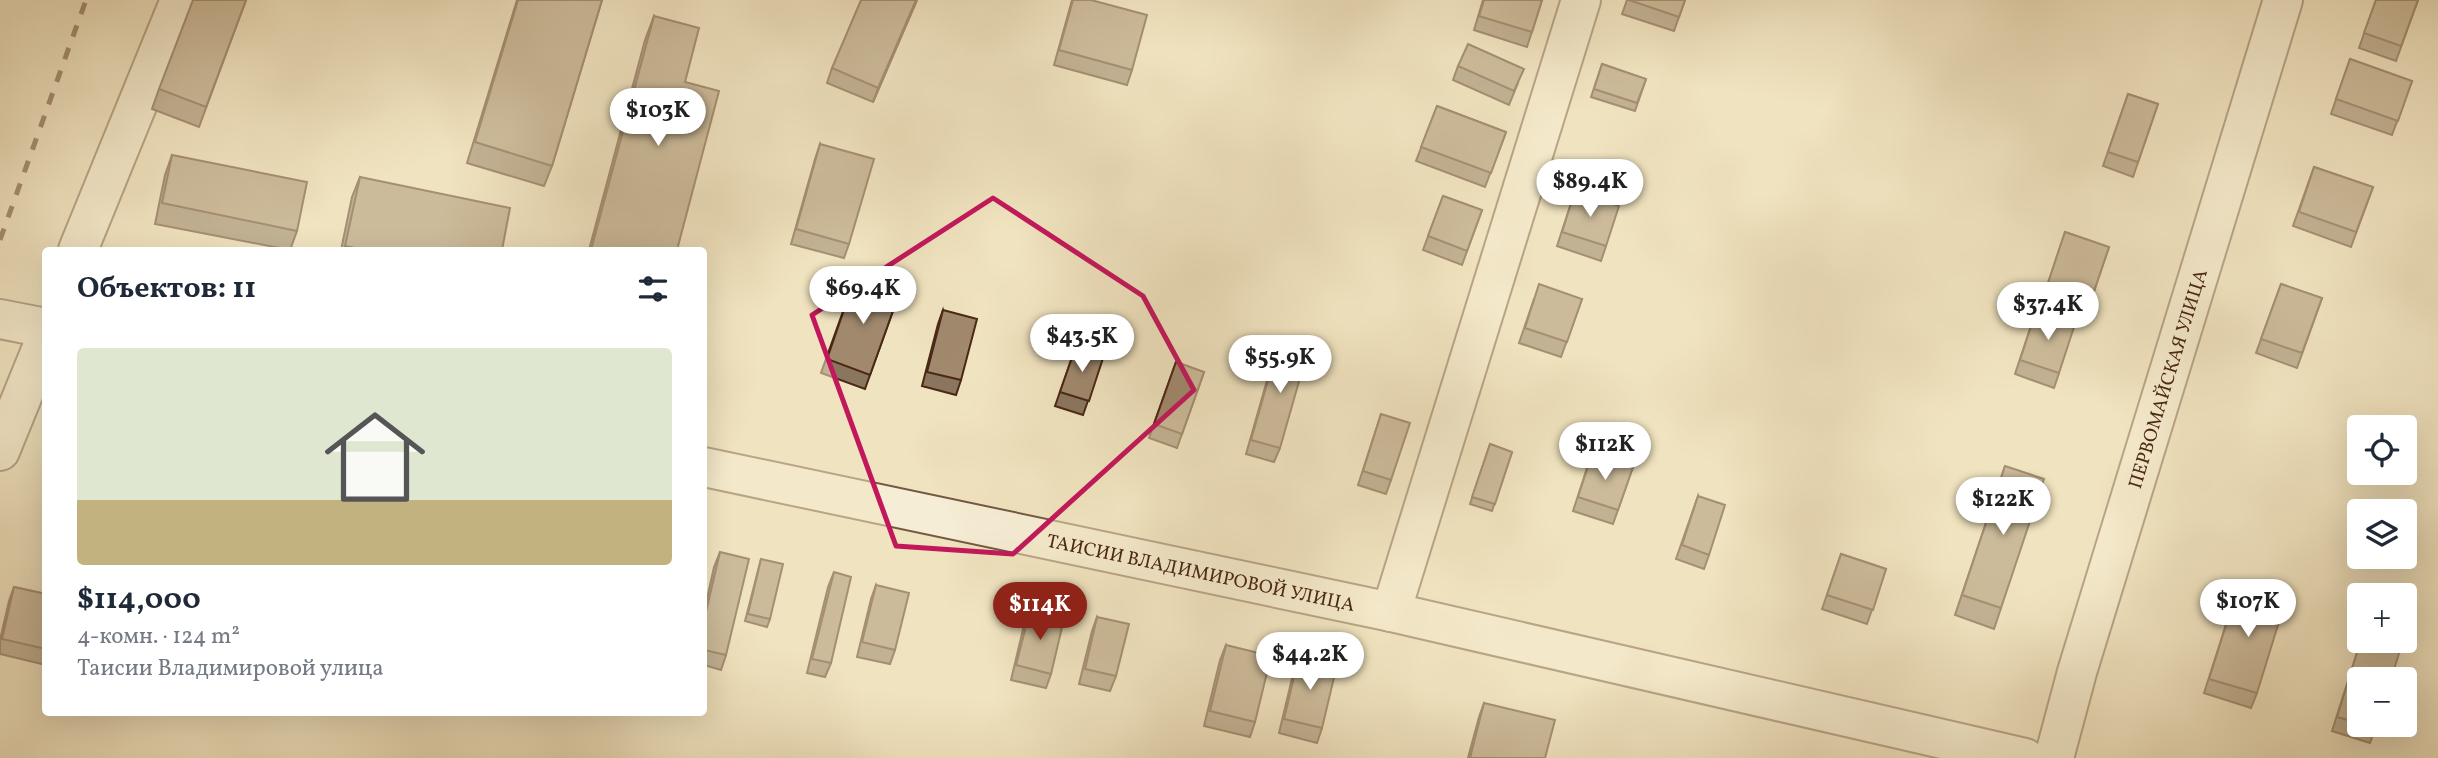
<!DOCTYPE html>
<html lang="ru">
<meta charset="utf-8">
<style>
:root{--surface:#fff;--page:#f2f2f3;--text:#1f2937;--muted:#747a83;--line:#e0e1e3;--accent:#8f2418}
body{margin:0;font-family:Vollkorn,serif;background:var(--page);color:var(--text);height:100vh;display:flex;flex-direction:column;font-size:26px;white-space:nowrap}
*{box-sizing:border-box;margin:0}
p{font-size:23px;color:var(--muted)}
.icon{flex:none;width:38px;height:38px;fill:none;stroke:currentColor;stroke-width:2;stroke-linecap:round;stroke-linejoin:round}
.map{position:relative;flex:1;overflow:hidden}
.details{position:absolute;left:42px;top:247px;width:665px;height:469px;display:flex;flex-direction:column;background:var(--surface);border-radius:7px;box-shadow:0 7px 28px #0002}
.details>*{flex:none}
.controls{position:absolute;left:2347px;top:415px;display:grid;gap:14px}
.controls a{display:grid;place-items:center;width:70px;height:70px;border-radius:7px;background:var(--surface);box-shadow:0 7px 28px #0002;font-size:35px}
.price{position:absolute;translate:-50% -60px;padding:0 16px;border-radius:24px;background:#fff;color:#222;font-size:23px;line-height:46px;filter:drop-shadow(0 2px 4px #0008)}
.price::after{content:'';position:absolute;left:50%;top:42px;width:21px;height:16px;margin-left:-10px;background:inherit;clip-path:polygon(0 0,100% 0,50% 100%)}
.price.on{background:var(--accent);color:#fff}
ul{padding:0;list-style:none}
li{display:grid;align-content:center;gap:14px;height:371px;padding:0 35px}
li+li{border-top:2px solid var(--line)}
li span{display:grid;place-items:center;height:217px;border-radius:7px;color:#555}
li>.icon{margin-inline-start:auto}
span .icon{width:126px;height:126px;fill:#fffc;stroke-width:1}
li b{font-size:30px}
h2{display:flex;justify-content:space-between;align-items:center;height:84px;padding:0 35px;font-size:30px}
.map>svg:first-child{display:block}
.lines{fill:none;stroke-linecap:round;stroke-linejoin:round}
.minor-casing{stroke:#745740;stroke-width:42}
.minor{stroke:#f5edd5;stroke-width:38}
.rail{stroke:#4b2816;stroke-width:5;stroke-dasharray:12 12;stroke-linecap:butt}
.wall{fill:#8a765f;stroke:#4b2816;stroke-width:2}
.shaded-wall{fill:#71604d;stroke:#4b2816;stroke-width:2}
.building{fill:#a1896e;stroke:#4b2816;stroke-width:2}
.marked{fill:none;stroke:#c2185b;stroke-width:5;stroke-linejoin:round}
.labels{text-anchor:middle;stroke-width:5;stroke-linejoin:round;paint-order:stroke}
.street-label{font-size:19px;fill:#4b2816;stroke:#f5edd5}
</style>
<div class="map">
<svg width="2438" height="758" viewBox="0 0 2438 758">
<rect width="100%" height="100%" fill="#f0e3bf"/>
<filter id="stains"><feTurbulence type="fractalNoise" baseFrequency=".00286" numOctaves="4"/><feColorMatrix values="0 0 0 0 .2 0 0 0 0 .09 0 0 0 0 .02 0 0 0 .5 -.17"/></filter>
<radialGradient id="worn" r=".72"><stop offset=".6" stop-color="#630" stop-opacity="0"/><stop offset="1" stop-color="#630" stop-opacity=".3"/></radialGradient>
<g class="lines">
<g class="minor-casing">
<g id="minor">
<path d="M78,250L180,0"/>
<path d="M0,319L46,328"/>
<path d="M0,451L46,338"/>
<path id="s1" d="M704,467L1391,612L2025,758"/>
<path d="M1391,612L1581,0"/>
<path id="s2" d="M2054,758L2077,672L2283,0"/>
</g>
</g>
<use href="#minor" class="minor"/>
<path class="rail" d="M0,240L86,0"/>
</g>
<path class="wall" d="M246,0L199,127L152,109L159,89Z
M517,0H602L552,166L544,186L467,163Z
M917,0L873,102L827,83L832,68Z
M1072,0L1132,70L1127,85L1054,65Z
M1483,0H1542L1527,47L1474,30Z
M1627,0H1685L1674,31L1622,14Z
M2376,0H2418L2396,61L2359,48Z
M654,16L685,82L677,250H589L645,40Z
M2350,59L2412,81L2392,135L2331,114Z
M1602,64L1646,79L1635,111L1591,97Z
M1458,66L1518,83L1509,105L1453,80Z
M2128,94L2158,104L2133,177L2103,166Z
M1437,106L1506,132L1485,187L1416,161Z
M820,144L849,244L844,258L791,244L815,159Z
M172,155L297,231L290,250L155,224L165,175Z
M2314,167L2373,187L2351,247L2293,226Z
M360,177L502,250H341L352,197Z
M1575,191L1606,246L1601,261L1557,246Z
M1443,196L1482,210L1462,265L1423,250Z
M2065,232L2109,247L2085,318L2041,304Z
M855,278L899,294L865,389L821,373Z
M2281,284L2322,298L2297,368L2256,353Z
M1534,299H1582L1561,357L1519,343Z
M943,310L961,380L956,395L922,386L938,324Z
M2031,326L2059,373L2054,388L2015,374Z
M1279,342L1280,448L1274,462L1246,454L1274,356Z
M1076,346L1104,355L1083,415L1055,406Z
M1176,362L1204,372L1177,448L1149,438Z
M1381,414L1391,480L1386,494L1358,485Z
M1490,444L1512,452L1492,511L1470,504Z
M2005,466L2001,608L1994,629L1955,615Z
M1633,467L1613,524L1573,511L1587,468Z
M1698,496L1709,555L1704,569L1676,559Z
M720,552L726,655L721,670L704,665V612L714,567Z
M1841,554L1886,569L1867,624L1822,609Z
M761,559L770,619L767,627L745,621Z
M834,572L831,663L825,677L807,673L828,587Z
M2239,584L2257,693L2251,708L2204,693Z
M876,585L895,650L890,664L857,657L871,599Z
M14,587L46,594V665L0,654V640L9,601Z
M1030,611L1051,674L1046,688L1011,680L1024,625Z
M1097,617L1116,676L1110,691L1079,684L1092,631Z
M2361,640L2359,724H2377L2370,743L2332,731Z
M1226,645L1255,722L1250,737L1204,726L1220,660Z
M1299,656L1322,728L1317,743L1279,733L1294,670Z
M1484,703L1545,758H1468L1479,717Z"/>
<path class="shaded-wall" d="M917,0L913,9L873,102L878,88Z"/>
<path class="building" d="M193,0H246L206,107L159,89Z
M518,0H602L552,166L475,142Z
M861,0H916L878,88L832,68Z
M1073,0H1091L1147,15L1132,70L1059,50Z
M1484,0H1542L1532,32L1479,16Z
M1629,0H1685L1679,17Z
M2376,0H2418L2401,46L2364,33Z
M654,16L699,28L685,82L719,91L677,250H591Z
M1468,44L1524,69L1514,91L1458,66Z
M2350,59L2412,81L2398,121L2336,99Z
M1602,64L1646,79L1637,103L1594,89Z
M2128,94L2158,104L2138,162L2108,152Z
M1437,106L1506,132L1491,173L1421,147Z
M820,144L874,159L849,244L796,229Z
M172,155L307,182L297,231L162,203Z
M2314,167L2373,187L2356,232L2299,212Z
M360,177L510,208L502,250H365L345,246Z
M1575,191L1619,206L1606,246L1562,232Z
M1443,196L1482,210L1467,251L1428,236Z
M2065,232L2109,247L2090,303L2046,289Z
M855,278L899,294L870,375L827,359Z
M1539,284L1582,299L1567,342L1525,328Z
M2281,284L2322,298L2302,353L2261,339Z
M943,310L977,319L961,380L927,372Z
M2036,311L2075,324L2059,373L2020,360Z
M1279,342L1308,350L1280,448L1251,440Z
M1076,346L1104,355L1089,401L1060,392Z
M1176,362L1204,372L1182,434L1154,424Z
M1381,414L1410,423L1391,480L1363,471Z
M1490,444L1512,452L1495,504L1472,497Z
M1592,454L1633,467L1618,510L1578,497Z
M2005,466L2044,479L2001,608L1962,595Z
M1698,496L1725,505L1709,555L1682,545Z
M720,552L749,559L726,655L704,650V620Z
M1841,554L1886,569L1873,610L1827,595Z
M761,559L783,564L770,619L748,614Z
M834,572L851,577L831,663L812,659Z
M2239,584L2286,599L2257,693L2209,679Z
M876,585L909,593L895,650L862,642Z
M14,587L46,594V649L2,639Z
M1030,611L1064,619L1051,674L1016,665Z
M1097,617L1129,624L1116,676L1085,669Z
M2361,640H2379L2401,647L2391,679H2359V723L2337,717Z
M1226,645L1271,656L1255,722L1210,711Z
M1299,656L1337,665L1322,728L1284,719Z
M1484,703L1555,720L1545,758H1470Z
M2363,724H2377L2375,729Z"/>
<path d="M0 0H2438V758H0ZM993,198L1143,296L1194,390L1013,554L896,546L812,315Z" fill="#f0e3bf" fill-opacity=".55" fill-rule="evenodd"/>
<path class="marked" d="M993,198L1143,296L1194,390L1013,554L896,546L812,315Z"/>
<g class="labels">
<g class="street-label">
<text dy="7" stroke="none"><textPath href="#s2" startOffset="396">ПЕРВОМАЙСКАЯ УЛИЦА</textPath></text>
<text dy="7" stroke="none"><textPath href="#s1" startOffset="508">ТАИСИИ ВЛАДИМИРОВОЙ УЛИЦА</textPath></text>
</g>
</g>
<rect width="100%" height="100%" filter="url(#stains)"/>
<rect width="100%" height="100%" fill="url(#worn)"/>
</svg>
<div class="controls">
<a><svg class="icon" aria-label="locate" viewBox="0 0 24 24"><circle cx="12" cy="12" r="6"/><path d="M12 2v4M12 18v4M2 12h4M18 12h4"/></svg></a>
<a><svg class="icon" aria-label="layers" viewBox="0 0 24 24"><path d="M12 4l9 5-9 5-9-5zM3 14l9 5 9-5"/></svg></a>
<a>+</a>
<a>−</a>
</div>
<b class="price" style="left:658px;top:148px">$103K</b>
<b class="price" style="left:1590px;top:219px">$89.4K</b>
<b class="price" style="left:863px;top:326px">$69.4K</b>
<b class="price" style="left:2048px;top:342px">$37.4K</b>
<b class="price" style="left:1082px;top:374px">$43.5K</b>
<b class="price" style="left:1280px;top:395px">$55.9K</b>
<b class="price" style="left:1605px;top:482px">$112K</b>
<b class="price" style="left:2003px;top:537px">$122K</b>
<b class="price" style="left:2248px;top:639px">$107K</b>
<b class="price on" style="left:1040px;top:642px">$114K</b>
<b class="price" style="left:1310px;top:692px">$44.2K</b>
<section class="details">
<h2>Объектов: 11<svg class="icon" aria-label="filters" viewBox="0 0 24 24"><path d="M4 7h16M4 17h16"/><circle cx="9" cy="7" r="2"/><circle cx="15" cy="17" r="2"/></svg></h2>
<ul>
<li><span style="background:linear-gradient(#dfe7d0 70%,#c2b280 0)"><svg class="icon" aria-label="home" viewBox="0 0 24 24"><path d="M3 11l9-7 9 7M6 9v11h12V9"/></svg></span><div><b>$114,000</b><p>4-комн. · 124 m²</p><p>Таисии Владимировой улица</p></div></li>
</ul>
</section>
</div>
